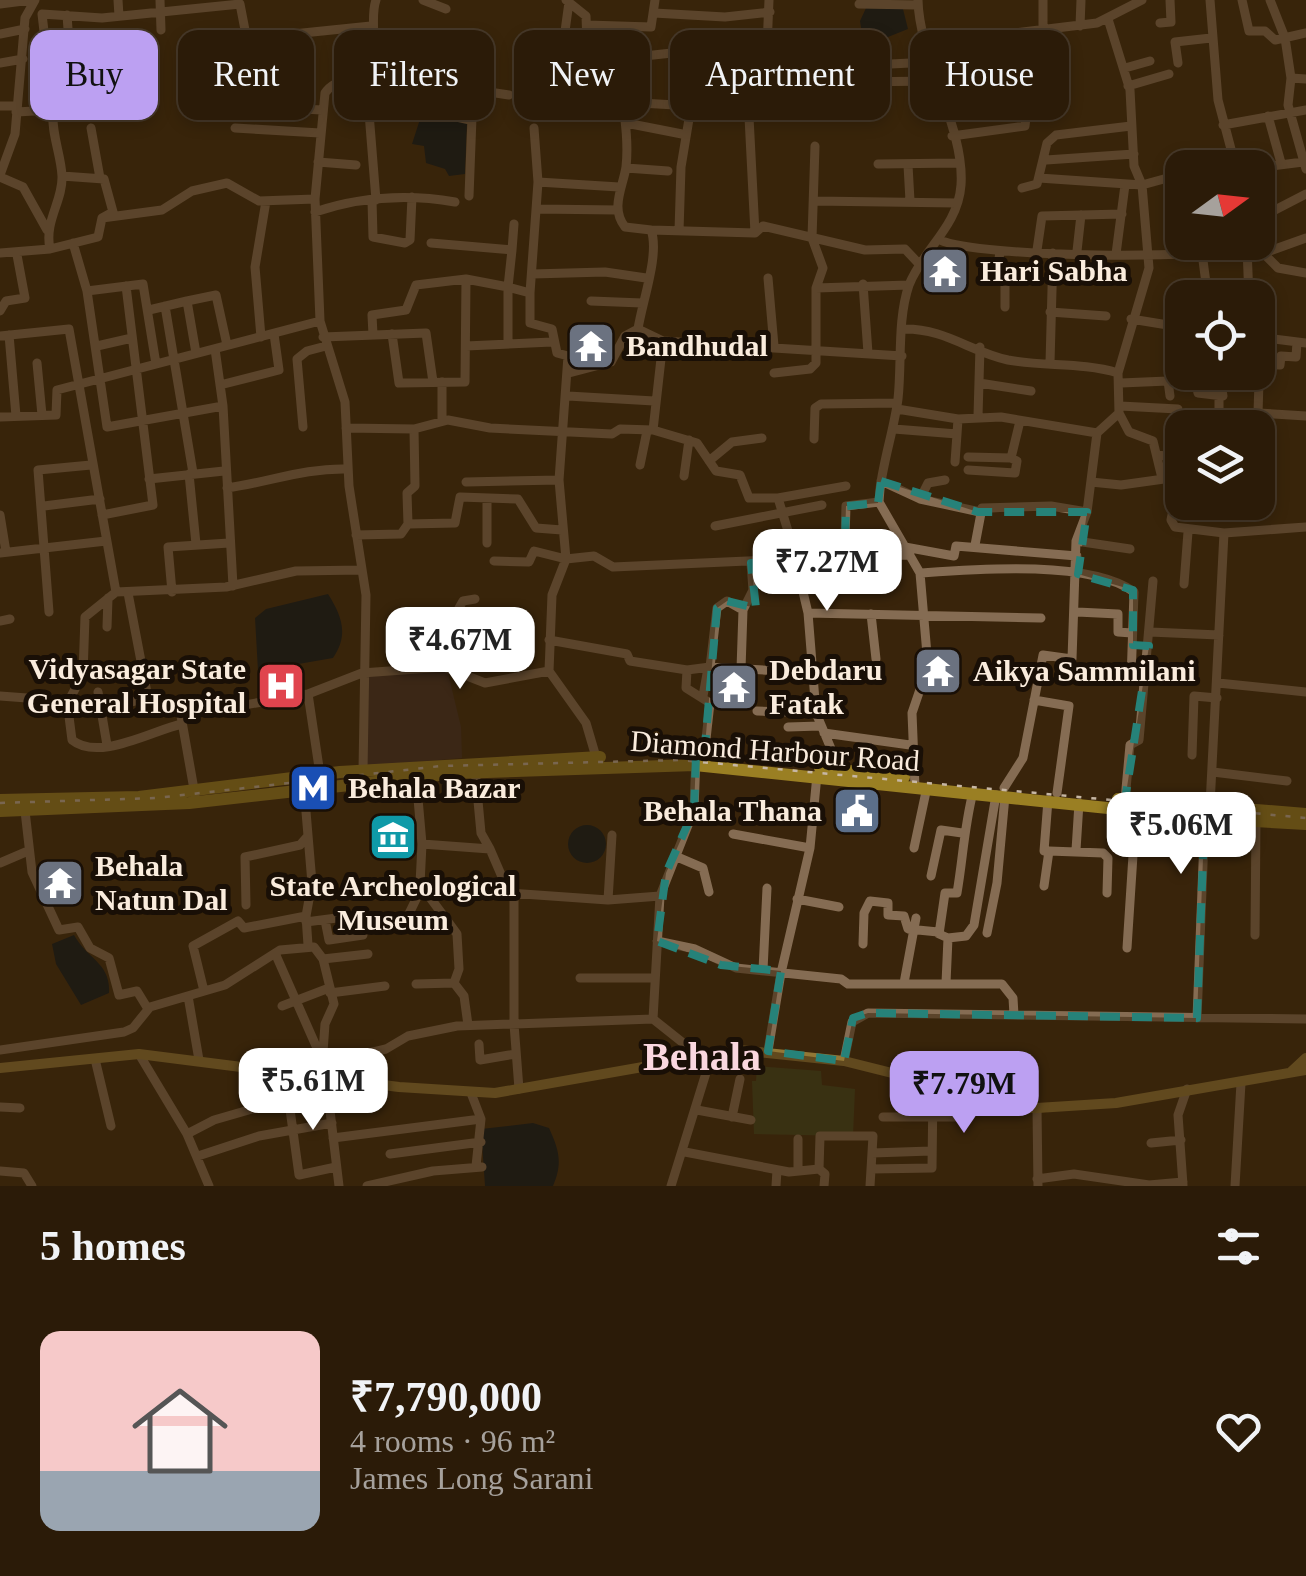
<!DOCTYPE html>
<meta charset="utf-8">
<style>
:root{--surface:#2b1b08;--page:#372816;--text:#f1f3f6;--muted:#a6a19c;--line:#473929;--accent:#bca0f2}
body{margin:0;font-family:Georgia,serif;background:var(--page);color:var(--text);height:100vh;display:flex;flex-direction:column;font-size:38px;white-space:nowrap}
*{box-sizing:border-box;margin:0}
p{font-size:32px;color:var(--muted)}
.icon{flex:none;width:55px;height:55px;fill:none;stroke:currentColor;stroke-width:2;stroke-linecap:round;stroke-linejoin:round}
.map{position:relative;height:1186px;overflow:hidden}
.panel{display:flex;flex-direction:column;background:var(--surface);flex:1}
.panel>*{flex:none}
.banner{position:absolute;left:30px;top:30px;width:1248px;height:90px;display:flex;gap:20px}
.needle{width:65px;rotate:75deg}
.controls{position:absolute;left:1165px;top:150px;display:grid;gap:20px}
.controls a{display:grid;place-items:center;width:110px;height:110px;border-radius:20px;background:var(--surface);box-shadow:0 5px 15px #0003,0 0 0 2px var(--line);font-size:50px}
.price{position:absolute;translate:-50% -85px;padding:0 22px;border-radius:20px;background:#fff;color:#222;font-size:32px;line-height:65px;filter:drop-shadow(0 2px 5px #0008)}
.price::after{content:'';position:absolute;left:50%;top:60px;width:30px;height:22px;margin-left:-15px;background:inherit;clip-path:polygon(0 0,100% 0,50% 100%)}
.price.on{background:var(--accent);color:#111}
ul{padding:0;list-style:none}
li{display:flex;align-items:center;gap:30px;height:250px;padding:0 40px}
li span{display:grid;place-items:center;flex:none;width:280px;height:200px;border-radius:20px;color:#555}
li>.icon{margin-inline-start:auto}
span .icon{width:120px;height:120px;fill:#fffc;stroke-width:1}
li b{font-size:42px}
h2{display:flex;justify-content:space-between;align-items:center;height:120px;padding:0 40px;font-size:42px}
.chip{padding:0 35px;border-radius:20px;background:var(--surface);box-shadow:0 5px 15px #0003,0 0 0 2px var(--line);font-size:35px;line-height:90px}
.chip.on{background:var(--accent);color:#111}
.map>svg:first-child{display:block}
.commercial{fill:#3e2b25}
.green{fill:#3b401c}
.water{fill:#02101c}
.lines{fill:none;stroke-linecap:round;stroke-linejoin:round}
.minor{stroke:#856c53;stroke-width:9}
.major{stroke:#927736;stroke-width:10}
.highway{stroke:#9a7f23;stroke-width:12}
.rail{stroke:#c7b7a5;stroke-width:2.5;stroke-dasharray:5 10;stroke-linecap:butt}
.marked{fill:none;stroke:#268279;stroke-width:8;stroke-dasharray:20 12;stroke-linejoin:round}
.labels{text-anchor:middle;stroke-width:10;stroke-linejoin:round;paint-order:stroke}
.poi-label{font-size:30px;font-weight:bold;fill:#faecdd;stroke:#190f06;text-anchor:start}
.street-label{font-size:30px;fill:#faecdd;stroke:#190f06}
.district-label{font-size:40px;font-weight:bold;fill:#fad7df;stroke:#190f06}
</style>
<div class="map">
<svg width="1306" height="1186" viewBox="0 0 1306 1186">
<rect width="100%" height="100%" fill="#39240b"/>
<path class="commercial" d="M447,669L461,727L462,758L367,766L364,676Z"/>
<path class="green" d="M757,1066L821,1071L822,1085L855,1089L853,1136L754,1134L752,1081H756Z"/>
<path class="water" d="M866,8L903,9L908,29L883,39L862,34L860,21Z
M432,115L467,123L465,174L449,176L445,169L426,163L424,146L412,144L421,116Z
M328,594C342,616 349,635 333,658L258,671L255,618L266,609Z
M568 844a19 19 0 1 1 38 0a19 19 0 1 1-38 0Z
M74,935C87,959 111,963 109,993L81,1005L56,964L52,944Z
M533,1123L549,1128C559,1150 563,1163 553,1186H485L481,1129Z"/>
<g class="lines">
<path class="minor" d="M118,0L119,16
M160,0L161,30
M423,0L446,9
M566,0L586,16L588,71L621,88C624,113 629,141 626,167C623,187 610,208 625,227L651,230C660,254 642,302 638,329
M1210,0L1218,100L1236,168
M1242,0L1249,31H1265L1275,40L1306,33
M1270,0L1285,38L1291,78L1306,79
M0,4L31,0
M859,4L918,5
M654,13L725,17L770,12
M67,15L69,43H85
M1108,19L1130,90L1134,166L1142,185L1149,268L1118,373L1119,413L1129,432L1153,441L1161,474L1177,490L1171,520L1175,527L1224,533L1210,805
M1160,23L1171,22L1170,0
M587,25L651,27L655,0
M1080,26L1081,0
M1043,29V0
M0,34L25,29
M293,34L371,26
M925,44L1097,23L1142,0
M562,53L569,2
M0,63L23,59
M1178,63L1175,42L1211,38
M870,65L931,62
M1125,68L1150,61
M362,73L509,95
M367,74L368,116
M225,75L254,70
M1028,77L1049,79L1062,72
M1291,78L1288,105L1306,169
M616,81L635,57L681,52L684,66L725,62
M848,82L938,81
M1128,86L1169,74
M230,92L256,87L266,107L322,110
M623,102L728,108L754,102
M0,106H17
M945,110L999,101
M16,112L53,110L42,14L102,18L240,4L256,87
M1268,116L1281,163
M626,123L682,134
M1223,125L1306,110
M91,128L100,178
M235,128L320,133
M952,136L1025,126L1029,91L1026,32
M1046,160L1134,154
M318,162L356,165
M878,164L959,163
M908,165L910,201
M626,168L668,171
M1205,168L1232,158
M1257,168L1303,162
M0,175L15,134L25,18L35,0
M0,177L23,187L47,230
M1039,178L1142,185L1182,174
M538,182L619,187
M1022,188L1037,184L1047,143L1056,135L1131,126
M469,196L473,91
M372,200L373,237L405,243L410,240L412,197
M376,200L369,113L443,114L470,120
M814,201L957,203
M536,209L618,210
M315,212C360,197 408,194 455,202
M1258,214L1275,210L1306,194
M102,218L162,210L192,191L227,183L259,201L315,199
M651,230L755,233L763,226L865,250L905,249L920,265
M679,231L681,167L691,107
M755,233L749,117L765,94L769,0
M940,240C980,258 1212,260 1256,246L1263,240L1258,219
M73,243L87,291
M431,243L512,250L508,287L530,293V323L552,329L557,353L568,356L559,480L566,559L552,595L549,671L586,723L596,757
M1256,246L1278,268L1306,273
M1247,248L1249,298
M50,249L98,237L102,218L113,212L104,179L62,176
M512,250L514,224
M1037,250L1042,216L1122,214
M1077,251L1081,215
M1000,252L996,278L1005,283V307
M0,253L50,249C44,221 63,201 62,176C61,154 51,134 53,110
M1202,253L1208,298
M1264,253L1306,238
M1116,254L1125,185
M532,274L605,272L646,278
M768,278L774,346
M863,284L868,353
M816,288L909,285
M530,293L538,182L534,128
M591,301L642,303
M165,306L193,473
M149,310L187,301
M0,311L6,301L25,298L17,255
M1050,312L1106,316
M1131,319L1174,326L1182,322
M638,329L663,341L902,356
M903,329C944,328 971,352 1008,360C1045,367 1081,362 1118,373
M392,334L399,383L465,382L466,279
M9,335L16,416
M373,335L372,315L406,310L416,285L466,279L508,287V344
M0,336L69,329L116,592
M261,337L255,267L266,201
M323,337L426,333L433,382
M1258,337L1306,343
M663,341L653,430L697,443L716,471L740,475L749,498H778L791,541
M97,346L132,338
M466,346L552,342
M215,349L223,406L233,586
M196,353L187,301L216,295L227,345
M37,363L42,415
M1050,363L1053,253
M156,364L143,284L87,291L107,427L223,406
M1193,372L1198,393L1223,396L1221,384L1228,380L1259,382L1258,413
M569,373L611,362L625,336L638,329
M774,373L810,369L816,363V288L823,268L812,238L815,146
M442,382V420
M1259,382L1263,364L1280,365L1281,356L1296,357L1297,342
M979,383L1031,391
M1121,383L1168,381L1170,396
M220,385L279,370L274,334
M568,396L654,401
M1120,406L1178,409
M897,409L958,419L1001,417L1097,433
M978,416L980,347
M0,417L56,415L57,390L320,321
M1219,419L1258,413L1306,416
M303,427L297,359L307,351L326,346
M346,428L414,429L448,420L490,428L612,434L620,429L653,430
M1219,428V397
M894,429L957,434L958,419
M814,439L815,408L821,404L897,403
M1157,455L1182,458
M968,457L1011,458
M1264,457L1267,414
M709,461L732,442L762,438
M955,462L957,434
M640,465L647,431
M968,470L1015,473L1017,461L1011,458L1020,421
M189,474L196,544
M684,476L689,440
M149,479L224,471
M881,481L920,499L928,483L945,480
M466,482L559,480
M1091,482L1121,485L1164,479
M227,488C270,482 304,468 347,469
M778,498L846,486
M920,499L980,512
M44,506L100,499
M0,515L6,552
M102,515L153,505L126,286
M408,524L407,493L415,486L414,429
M715,526L822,505
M1224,533L1306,527
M356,535L401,534L408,524L455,523L460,497L518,499L536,528L562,530
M1076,541L1130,549
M487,543V499
M975,545L982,508L1051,506L1087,512
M905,547L954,556L956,546L1077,556
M0,553L106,541
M867,556L909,555
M494,561L529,562L534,551L566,559L594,556L613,567L793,559
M920,573C977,569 1090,560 1134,592L1131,680
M1184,584L1188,532
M172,592L168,547L229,543
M49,612L38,470L91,465
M1077,612L1118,614V632L1132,633
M808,613L1041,618
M871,614L876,659
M0,621L10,619
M107,627L108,598
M1150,632L1219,635
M549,640L627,654L630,661L687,670L686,688L710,703L704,757
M710,667L717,608L727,601L743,610
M741,669L743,610L753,590L751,563
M687,670L710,667L814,673
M464,671L459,608L463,601L475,599
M123,673L152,667
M1218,683L1306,692
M98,692L107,745
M308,694L320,774
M0,696L67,701L72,740C99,762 153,730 182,724
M703,696L708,668
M1034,700L1069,706L1057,793
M68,702L83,674L85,617L116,592L226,587L296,571L362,570
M99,710L148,698L128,593
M757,711L816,713
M788,727L820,726
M824,733L910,745
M1192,755L1194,696L1217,698
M475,769L481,833L490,849
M840,770L816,713L808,613L791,541L845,539L846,506L879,502
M363,771L366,595L349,486L345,402L320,321L315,199L325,93C336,76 361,81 370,63C379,46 369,19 376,0
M1213,772L1287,781
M416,776L422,844L420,884L457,934L459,969L454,983L464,996L468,1025
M915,787L912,713L928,666L920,573L879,502L880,489C884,458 894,429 898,399C902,363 897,320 909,285C923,249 958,227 961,185C965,128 919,58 918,0
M304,788L312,883L306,916L308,945
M1004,788L1023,758L1043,655L1072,659L1076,541L1087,512L1097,433L1119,413
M195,795L181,716L308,694L362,673L444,667L485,683L549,671
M1125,800L1130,745L1139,740L1153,581
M25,811L32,872L59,930L78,927L90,948L109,958L119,995L137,991L148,1009
M733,834L810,848
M422,844L490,849L509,893L608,900L660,896
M914,848L927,787
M1076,850L1079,803
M1044,851L1048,800
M675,856L703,868L709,892
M0,863L28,851
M931,876L941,830L962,833
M1044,886L1049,851L1103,853L1108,858L1107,893
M514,893V1024L519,1089
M797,899L839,907
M608,900L612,835
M246,905L245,857L300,845L307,837
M325,920L329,940L363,935
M306,922L367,914
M401,930L421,889
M987,933L997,883L1005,796
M1255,935L1256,819
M948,938L966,936L974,925L996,795
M657,941L695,949L736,968L841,979L848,984H1002L1013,998L1014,1015
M863,944L864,913L870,901L888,903V915L904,916L908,929L938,932
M1127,948L1136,809
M275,953L320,1055
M323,959L368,954
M763,970L767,888
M580,978H652
M904,983L916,918
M946,983L948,938L939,934L945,893H957C963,858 964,828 973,792
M416,984L454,983
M204,991L193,946L238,921L244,928L306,916
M330,993L385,986
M188,996L199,1060
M282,1006L329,988
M1197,1018L1205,813
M479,1044L480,1060L515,1054
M0,1050L124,1032L133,1028L150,1007L225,985L280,950L314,947L323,959L334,1004L325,1024L323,1052L339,1186
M768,1051L781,973L810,848L817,775
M139,1054L187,1134L209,1186
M95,1059L111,1126
M844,1061L852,1022L868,1013L1306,1019
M325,1069L339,1060L386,1049L408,1036L457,1026L653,1019
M285,1073L299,1175L336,1167
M471,1093L481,1119L476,1166
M0,1107L20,1108
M1037,1108L1038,1186
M697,1110L751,1120
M732,1117L740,1079
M883,1117H960L974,1102
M187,1134L214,1120L287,1099
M333,1138L481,1119
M1151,1143L1181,1140
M685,1152L789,1172L819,1169L825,1174L824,1186
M872,1153L931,1151
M390,1154L481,1142
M198,1156L259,1136L332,1123
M819,1169L820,1136H873L870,1186
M871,1169L932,1168L933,1088
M0,1171L24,1173L32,1186
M798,1171V1139
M1037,1179L1074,1174L1149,1185L1183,1182
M1183,1185L1178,1115L1187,1089
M367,1186L433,1171L482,1167
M671,1186L706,1073L697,1054L653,1019L660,896L694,810L696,756
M776,1186L777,1170
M1235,1186L1241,1083"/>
<path class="major" d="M0,1068L139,1054L399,1087L495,1093L739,1050L844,1061L912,1078L986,1106L1037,1108L1116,1103L1306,1070
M1291,1072L1306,1058"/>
<path class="highway" d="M820,768L904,777
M1118,799L1306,814
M0,800L139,797L340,772L600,757
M0,811L189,803L456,773L695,765L1204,818L1306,824"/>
<path class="rail" d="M0,803L156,798L441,766L679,760L1306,818"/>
</g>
<path d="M0 0H1306V1186H0ZM881,481L978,512H1087L1078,574L1133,590V645L1149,646L1125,800L1205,805L1197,1018L868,1013L853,1018L844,1061L768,1051L781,971L721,965L657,941L666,873L694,810L696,756L704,757L717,608L727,601L756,608L751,563L793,560L791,541L845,539L846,506L878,503Z" fill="#39240b" fill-opacity=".55" fill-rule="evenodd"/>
<path class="marked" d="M881,481L978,512H1087L1078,574L1133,590V645L1149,646L1125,800L1205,805L1197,1018L868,1013L853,1018L844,1061L768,1051L781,971L721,965L657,941L666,873L694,810L696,756L704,757L717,608L727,601L756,608L751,563L793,560L791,541L845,539L846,506L878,503Z"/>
<defs>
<g id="temple-square" transform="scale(2.5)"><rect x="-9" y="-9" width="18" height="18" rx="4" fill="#6b7280" stroke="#190f06"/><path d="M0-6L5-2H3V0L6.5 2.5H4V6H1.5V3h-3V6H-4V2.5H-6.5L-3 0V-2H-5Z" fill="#fff"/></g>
<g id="hospital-square" transform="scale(2.5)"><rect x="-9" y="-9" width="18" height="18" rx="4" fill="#e0444e" stroke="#190f06"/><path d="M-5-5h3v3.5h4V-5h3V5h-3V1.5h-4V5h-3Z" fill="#fff"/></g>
<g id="metro-square" transform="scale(2.5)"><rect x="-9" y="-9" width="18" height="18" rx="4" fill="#1a4fb4" stroke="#190f06"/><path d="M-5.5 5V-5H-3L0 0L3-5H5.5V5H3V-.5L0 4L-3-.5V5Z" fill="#fff"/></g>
<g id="civic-square" transform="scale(2.5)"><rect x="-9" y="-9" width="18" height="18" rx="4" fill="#5c6f8a" stroke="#190f06"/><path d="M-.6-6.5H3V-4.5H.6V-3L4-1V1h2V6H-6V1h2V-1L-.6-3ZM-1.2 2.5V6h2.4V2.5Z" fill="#fff"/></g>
<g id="museum-square" transform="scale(2.5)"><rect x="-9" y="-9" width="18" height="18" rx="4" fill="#0f9aa8" stroke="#190f06"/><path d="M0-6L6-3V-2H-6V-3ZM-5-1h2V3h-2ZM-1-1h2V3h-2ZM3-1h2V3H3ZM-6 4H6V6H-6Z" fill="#fff"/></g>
</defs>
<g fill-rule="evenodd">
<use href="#temple-square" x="945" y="271"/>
<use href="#temple-square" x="591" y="346"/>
<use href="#temple-square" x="938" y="671"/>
<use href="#hospital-square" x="281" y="686"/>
<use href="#temple-square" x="734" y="687"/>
<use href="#metro-square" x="313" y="788"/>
<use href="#civic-square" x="857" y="811"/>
<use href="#museum-square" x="393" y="837"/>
<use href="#temple-square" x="60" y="883"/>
</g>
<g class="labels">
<g class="poi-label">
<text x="980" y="281">Hari Sabha</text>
<text x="626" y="356">Bandhudal</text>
<text x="246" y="679" text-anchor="end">Vidyasagar State<tspan x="246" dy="34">General Hospital</tspan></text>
<text x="769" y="680">Debdaru<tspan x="769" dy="34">Fatak</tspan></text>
<text x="973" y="681">Aikya Sammilani</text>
<text x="348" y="798">Behala Bazar</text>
<text x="822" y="821" text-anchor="end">Behala Thana</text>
<text x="95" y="876">Behala<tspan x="95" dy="34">Natun Dal</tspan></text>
<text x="393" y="896" text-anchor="middle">State Archeological<tspan x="393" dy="34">Museum</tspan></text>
</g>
<g class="street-label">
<text transform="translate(775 751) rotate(4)" y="10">Diamond Harbour Road</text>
</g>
<g class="district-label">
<text x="702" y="1070">Behala</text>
</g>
</g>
</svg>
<div class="controls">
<a><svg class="needle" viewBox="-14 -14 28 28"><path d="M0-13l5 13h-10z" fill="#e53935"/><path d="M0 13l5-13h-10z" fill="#a6a19c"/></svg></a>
<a><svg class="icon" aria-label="locate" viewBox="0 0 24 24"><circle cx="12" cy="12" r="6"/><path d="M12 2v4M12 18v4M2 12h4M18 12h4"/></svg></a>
<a><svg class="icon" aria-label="layers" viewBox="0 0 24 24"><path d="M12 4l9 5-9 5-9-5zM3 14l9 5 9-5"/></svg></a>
</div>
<b class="price" style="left:827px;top:614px">₹7.27M</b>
<b class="price" style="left:460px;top:692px">₹4.67M</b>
<b class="price" style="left:1181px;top:877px">₹5.06M</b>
<b class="price" style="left:313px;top:1133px">₹5.61M</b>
<b class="price on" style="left:964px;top:1136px">₹7.79M</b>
<div class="banner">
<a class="chip on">Buy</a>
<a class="chip">Rent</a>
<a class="chip">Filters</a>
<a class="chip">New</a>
<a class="chip">Apartment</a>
<a class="chip">House</a>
</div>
</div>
<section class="panel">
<h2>5 homes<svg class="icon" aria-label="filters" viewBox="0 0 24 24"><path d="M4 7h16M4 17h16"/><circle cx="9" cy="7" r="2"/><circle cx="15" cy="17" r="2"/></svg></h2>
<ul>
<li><span style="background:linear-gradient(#f6c9c9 70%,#9aa5b1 0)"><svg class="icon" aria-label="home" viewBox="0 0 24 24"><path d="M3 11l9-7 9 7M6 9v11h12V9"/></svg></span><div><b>₹7,790,000</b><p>4 rooms · 96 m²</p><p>James Long Sarani</p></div><svg class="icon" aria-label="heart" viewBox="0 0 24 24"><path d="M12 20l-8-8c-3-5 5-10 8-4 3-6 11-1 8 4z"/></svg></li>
</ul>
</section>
